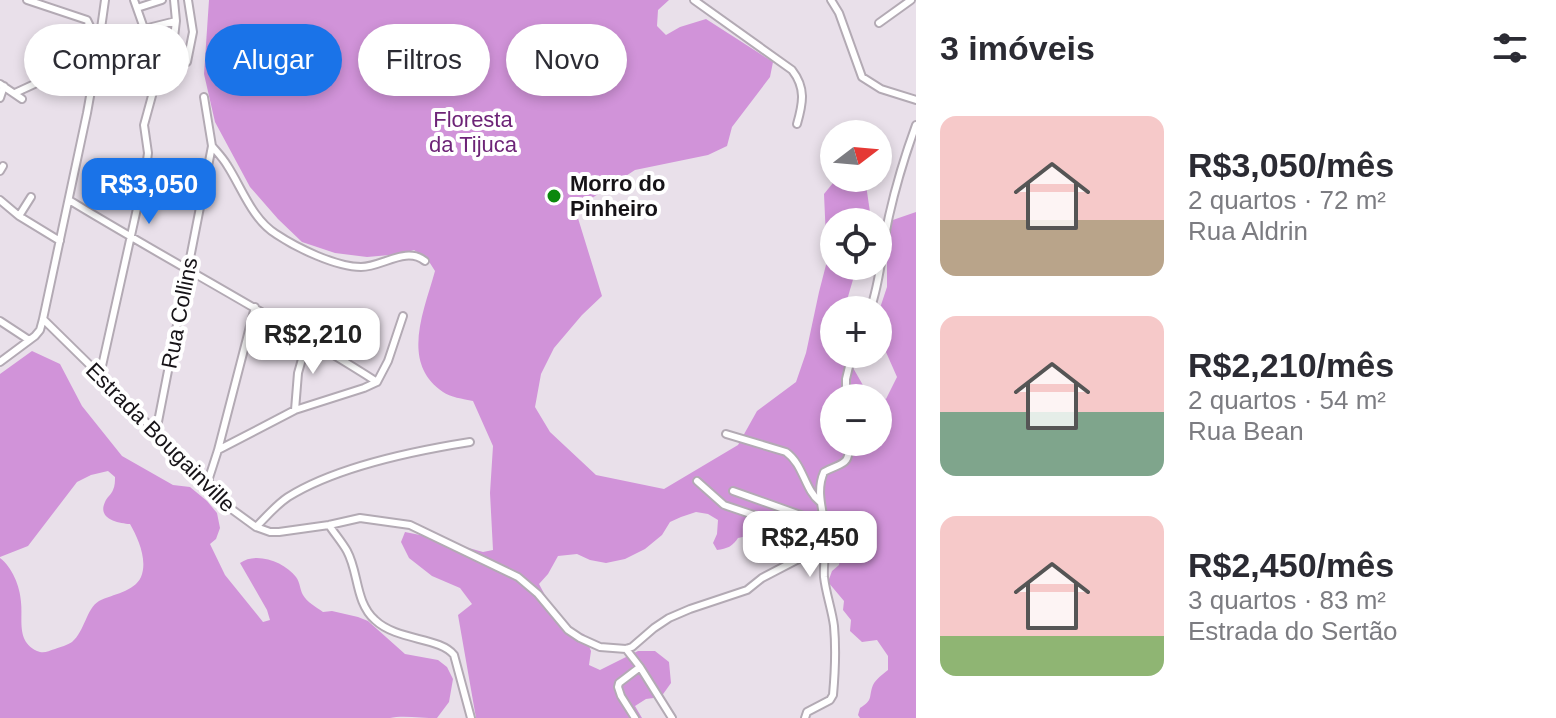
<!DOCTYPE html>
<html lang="pt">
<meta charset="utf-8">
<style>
:root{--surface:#fff;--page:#f7f7f7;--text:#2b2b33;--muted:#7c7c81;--accent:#1a73e8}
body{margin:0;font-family:Arial,sans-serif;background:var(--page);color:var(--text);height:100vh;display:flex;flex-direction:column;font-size:30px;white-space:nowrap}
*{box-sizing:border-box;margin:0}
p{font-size:26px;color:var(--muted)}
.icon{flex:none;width:44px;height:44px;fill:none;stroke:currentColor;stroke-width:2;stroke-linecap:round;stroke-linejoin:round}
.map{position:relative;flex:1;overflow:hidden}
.panel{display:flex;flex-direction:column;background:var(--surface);width:640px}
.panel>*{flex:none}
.top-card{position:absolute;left:24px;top:24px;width:760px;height:72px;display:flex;gap:16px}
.needle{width:52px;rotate:74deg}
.buttons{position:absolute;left:820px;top:120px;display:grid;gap:16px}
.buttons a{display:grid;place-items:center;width:72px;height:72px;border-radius:50%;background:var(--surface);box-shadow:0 4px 12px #0003;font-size:40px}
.price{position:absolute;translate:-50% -68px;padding:0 18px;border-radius:16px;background:#fff;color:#222;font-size:26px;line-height:52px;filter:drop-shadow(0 2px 4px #0008)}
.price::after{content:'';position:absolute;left:50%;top:48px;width:24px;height:18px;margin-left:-12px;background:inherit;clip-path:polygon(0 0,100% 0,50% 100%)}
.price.active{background:var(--accent);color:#fff}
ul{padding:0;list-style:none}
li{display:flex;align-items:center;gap:24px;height:200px;padding:0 24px}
li span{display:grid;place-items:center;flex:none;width:224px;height:160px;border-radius:16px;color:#555}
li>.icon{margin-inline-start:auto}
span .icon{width:96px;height:96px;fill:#fffc;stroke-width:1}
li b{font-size:34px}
h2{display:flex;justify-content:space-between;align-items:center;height:96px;padding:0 24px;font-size:34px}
.chip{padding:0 28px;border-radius:36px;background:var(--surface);box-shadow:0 4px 12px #0003;font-size:28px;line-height:72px}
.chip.active{background:var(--accent);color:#fff}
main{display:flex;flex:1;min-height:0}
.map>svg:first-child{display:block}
.forest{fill:#d193d9;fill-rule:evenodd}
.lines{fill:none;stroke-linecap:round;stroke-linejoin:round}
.minor-casing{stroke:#b3aab4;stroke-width:10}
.minor{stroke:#fff;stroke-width:6}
.poi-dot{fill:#0b880d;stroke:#fff;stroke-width:3}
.labels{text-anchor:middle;stroke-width:8;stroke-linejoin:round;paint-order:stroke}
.park-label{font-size:22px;fill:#6d2477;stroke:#fff}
.poi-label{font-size:22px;font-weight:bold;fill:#161317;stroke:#fff;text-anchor:start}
.street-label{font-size:22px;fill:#161317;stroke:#fff}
</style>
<main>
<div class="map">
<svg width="916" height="718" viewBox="0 0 916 718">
<rect width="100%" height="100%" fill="#e9e0ea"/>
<path class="forest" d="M209,0H669L658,10L657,26L666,35L680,27L706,19L773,62L770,77L732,127L727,146L708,155L635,170L589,200L577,215L602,296L582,315L554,348L541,374L535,407L550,432L596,475L664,489L738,445L757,411L796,382L806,353L819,292L827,261L824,194L837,178H865L871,219L870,222H834V266H857L847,300V310H834V354H848V359L868,394L886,399L897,377L878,334V314L887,287V222L916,212V718H860L858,715L860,708C874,699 868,698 873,685C876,679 883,674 888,670V656L877,640L862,642L850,631L851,620L843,610L844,601L828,582L832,571L839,565L845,529L836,525L827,529L821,538L796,546L784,544L769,546L752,535L738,538C733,546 727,549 717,550L713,543L717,534L718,520L708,514L696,512L681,517L670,522L662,535L645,549L625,559L606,563L590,560L577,554L558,556L548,574L539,584L554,612L571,631L584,634L591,651L589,665L600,670L638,651H655L669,662L671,683L661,697L646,699L635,706L642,718H476L458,615L472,604L460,588L432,576L409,558L401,542L405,532L430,537L483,552L493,550L490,493L493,446L473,401C463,399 450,397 443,392C400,363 424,311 435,271L428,260L414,250L401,254L367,257L335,253L302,242L278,219L250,187L215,122L204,74ZM834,398H878V442H834Z
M32,351L60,364L82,406L122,456L173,485L190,487L207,501L217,513L220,528L216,539L210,544L225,575L263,622L270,620L267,610L240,563C256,551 285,562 296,577C300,582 300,590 303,595C307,602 316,607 323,612L332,611L358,617L368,621L405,654L438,660L447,667L453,679L449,702L437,718C422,718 401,715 390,718H0V558C12,567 20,586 21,602C23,620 16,641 37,651C44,654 48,651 55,649C60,647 68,645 72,642C85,631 86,609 99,601C113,594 134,592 141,577C148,560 138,538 130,524C118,523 97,519 105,502C107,497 111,495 113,490C115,486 115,481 115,477L108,471L91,475L77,482L28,546L0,557V374Z"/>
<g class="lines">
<g class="minor-casing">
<path id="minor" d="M27,0L87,20L98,43
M134,0L151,48
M694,0L792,70C806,88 803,103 797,124
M831,0L839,13L862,77L881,89L916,100
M137,8L162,0
M879,23L911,0
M144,29L176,21
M172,54L176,21L174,0
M187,62L193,32L188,0
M0,84L22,99
M15,93L41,81
M0,98L4,86
M212,146C217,152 223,158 227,165C242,188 252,219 276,234C297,248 336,267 361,267C382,267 406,246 425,261
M0,171L3,166
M0,200L19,216L60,241
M69,200C171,262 277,318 377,382
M19,216L31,197
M870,310C881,280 882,247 889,216C896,185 905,155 916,125
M43,319L100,375L113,391L208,481L230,508L256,527L270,532H279L329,525L360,518L410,525L518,577L538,594L568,630L580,638L600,647L626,649L632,647L654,628L669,618L690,609L747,590L762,578L810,553L819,537L826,532
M0,321L29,340
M0,362L35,336L40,330L43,319L87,113L97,57L105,0
M100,375L146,168L148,153L144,125L159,70
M846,398V379L852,354
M295,410L298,373L308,338
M156,432L212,146L204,97
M726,434L786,452C804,465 804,489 820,502
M218,450L255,307
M208,481L218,450L295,410L364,388L377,382L388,361L403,316
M697,481L724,505L819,537
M733,491L809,518L825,522
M329,525C334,533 342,542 347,551C359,573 355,602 375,620C397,641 440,637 454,655L471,718
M256,527C266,517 276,505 288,497C336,467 413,451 470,442
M626,649L640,667L672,718
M635,718L621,696L618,687L619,683L640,667
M805,718L807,712L830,700L833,695C835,673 836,648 834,626C832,610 826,594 824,577C823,562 827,548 826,533C824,513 815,492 824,472C842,462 850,467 849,442"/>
</g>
<use href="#minor" class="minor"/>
</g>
<circle class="poi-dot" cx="554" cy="196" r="8"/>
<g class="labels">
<g class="park-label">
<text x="473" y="127">Floresta<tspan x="473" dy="25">da Tijuca</tspan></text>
</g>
<g class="poi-label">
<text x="570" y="191">Morro do<tspan x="570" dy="25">Pinheiro</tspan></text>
</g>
<g class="street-label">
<text transform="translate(179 313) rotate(-79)" y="8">Rua Collins</text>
<text transform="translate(161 437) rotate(45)" y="8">Estrada Bougainville</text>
</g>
</g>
</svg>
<div class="buttons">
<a><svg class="needle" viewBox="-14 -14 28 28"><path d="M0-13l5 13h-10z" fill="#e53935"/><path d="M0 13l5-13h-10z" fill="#7c7c81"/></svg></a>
<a><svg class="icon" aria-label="locate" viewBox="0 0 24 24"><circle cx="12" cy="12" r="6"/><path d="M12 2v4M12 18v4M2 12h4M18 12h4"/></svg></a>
<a>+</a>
<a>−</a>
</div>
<b class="price active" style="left:149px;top:226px">R$3,050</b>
<b class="price" style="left:313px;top:376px">R$2,210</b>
<b class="price" style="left:810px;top:579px">R$2,450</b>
<div class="top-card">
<a class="chip">Comprar</a>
<a class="chip active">Alugar</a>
<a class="chip">Filtros</a>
<a class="chip">Novo</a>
</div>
</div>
<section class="panel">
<h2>3 imóveis<svg class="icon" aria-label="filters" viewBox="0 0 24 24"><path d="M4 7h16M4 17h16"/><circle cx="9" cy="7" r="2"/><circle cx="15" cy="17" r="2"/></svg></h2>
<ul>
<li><span style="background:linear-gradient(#f6c9c9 65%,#b9a48a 0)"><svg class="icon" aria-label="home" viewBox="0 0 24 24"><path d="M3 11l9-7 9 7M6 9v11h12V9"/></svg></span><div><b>R$3,050/mês</b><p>2 quartos · 72 m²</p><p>Rua Aldrin</p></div></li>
<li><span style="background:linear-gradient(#f6c9c9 60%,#7fa58c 0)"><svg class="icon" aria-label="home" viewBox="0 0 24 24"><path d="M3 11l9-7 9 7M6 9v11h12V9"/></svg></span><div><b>R$2,210/mês</b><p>2 quartos · 54 m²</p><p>Rua Bean</p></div></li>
<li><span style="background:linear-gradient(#f6c9c9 75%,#8fb573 0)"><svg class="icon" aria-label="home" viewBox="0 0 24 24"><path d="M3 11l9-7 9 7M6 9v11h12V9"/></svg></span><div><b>R$2,450/mês</b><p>3 quartos · 83 m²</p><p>Estrada do Sertão</p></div></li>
</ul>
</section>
</main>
